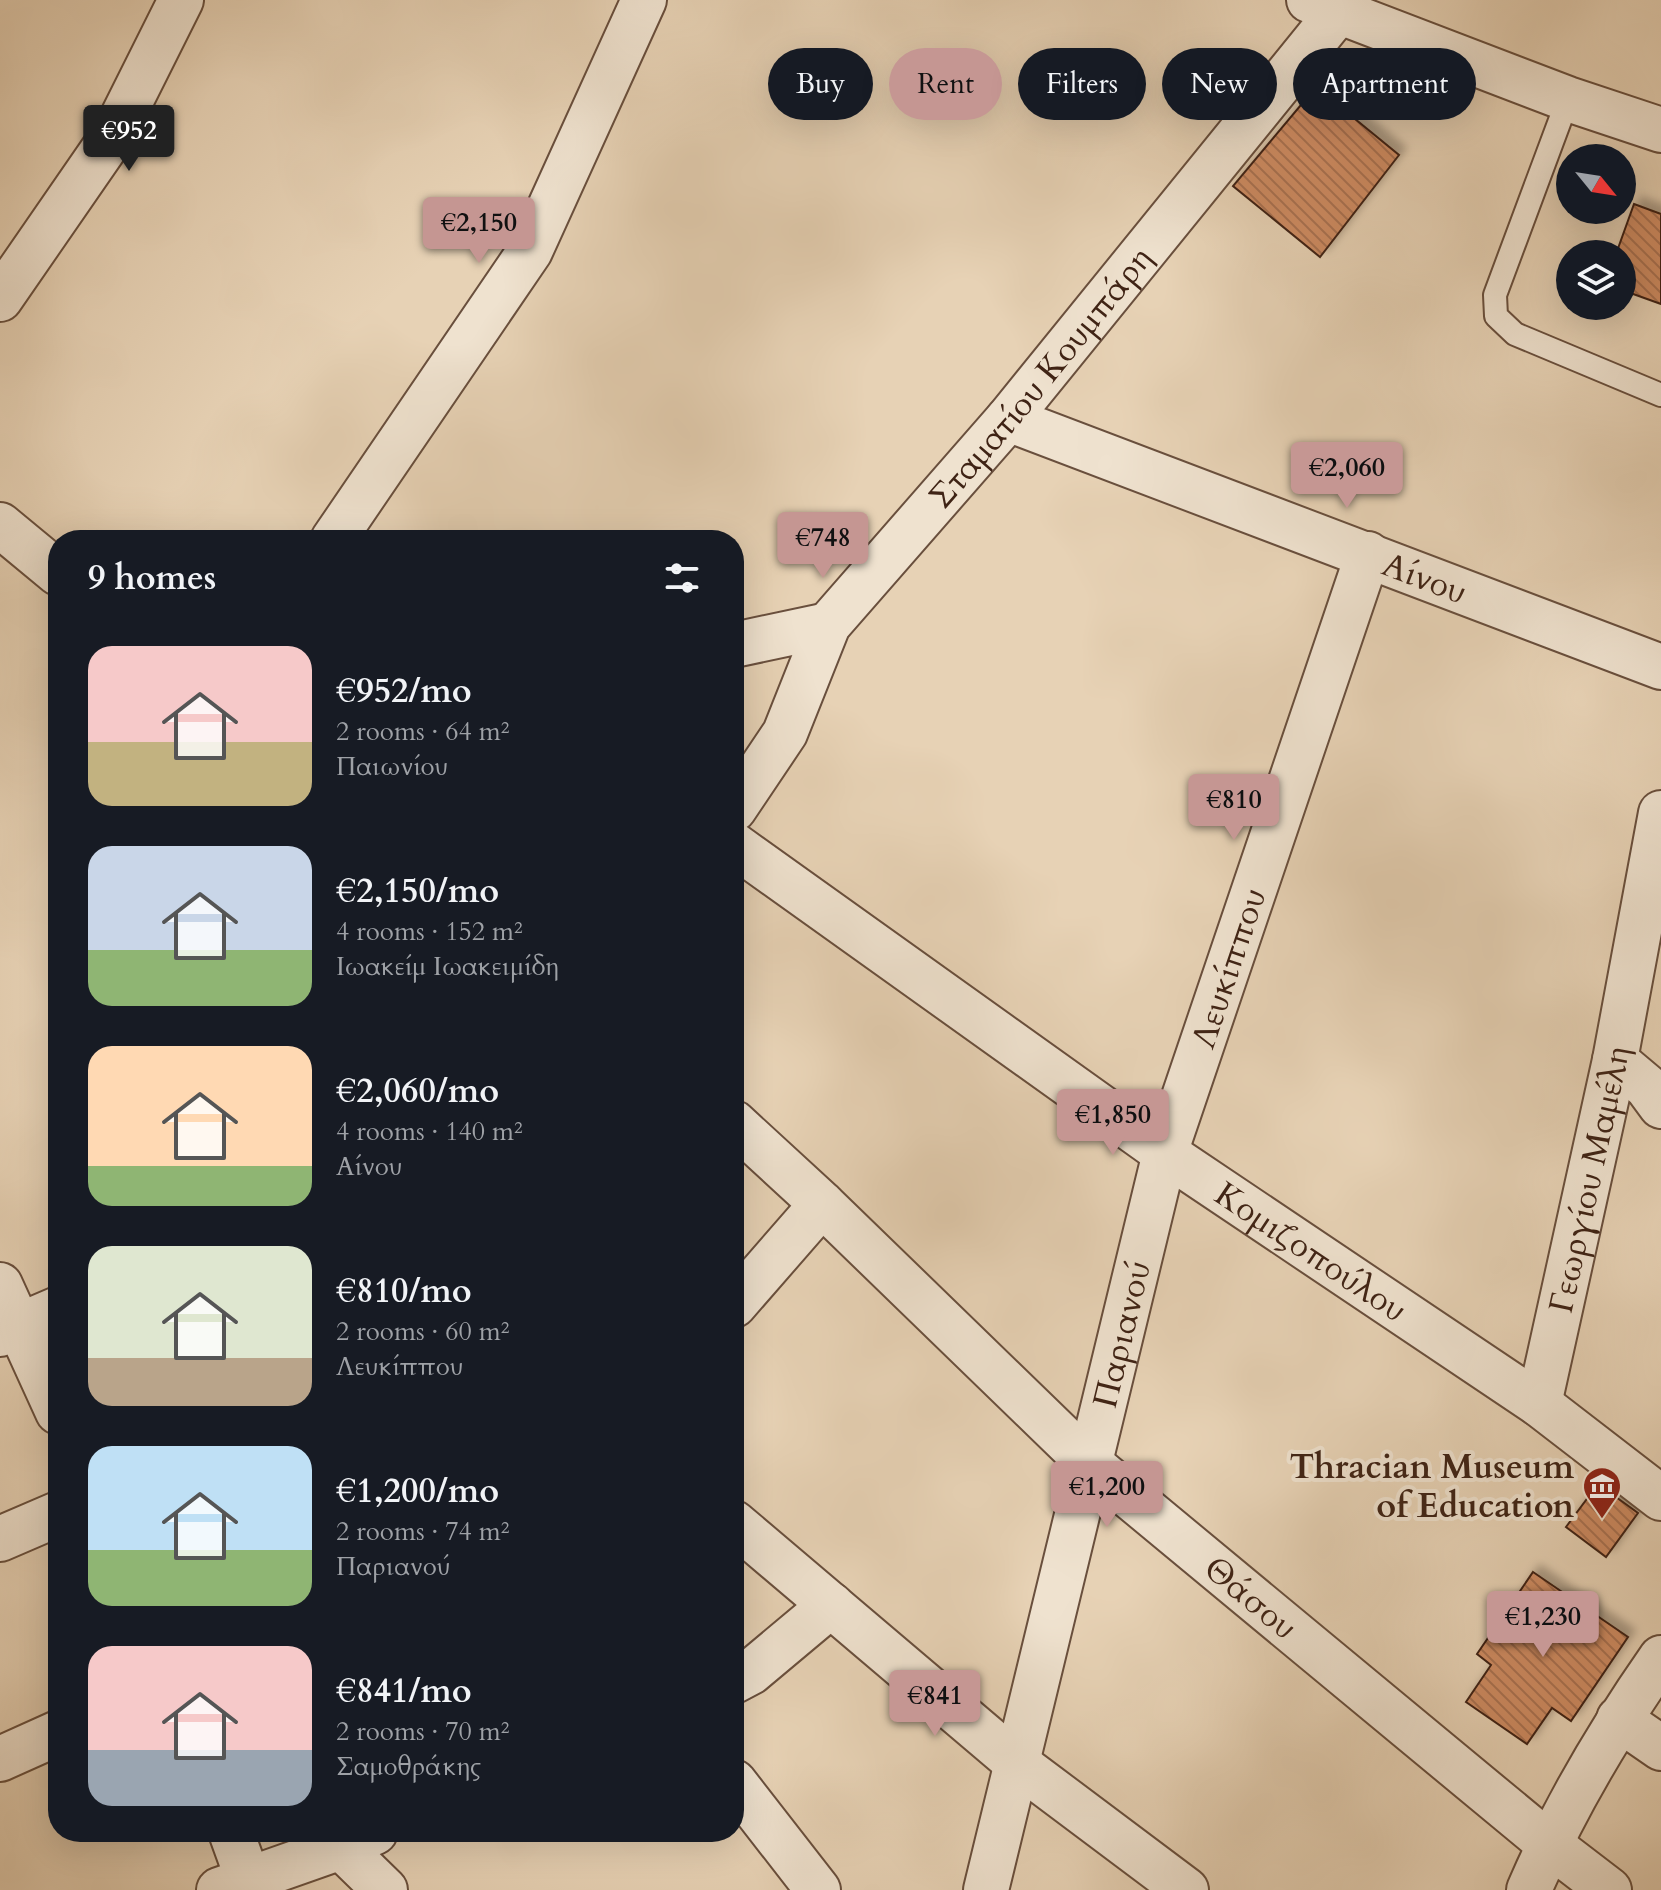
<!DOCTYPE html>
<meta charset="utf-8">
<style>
:root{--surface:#171b24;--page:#20242c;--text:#f1f3f6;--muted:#9ea1a6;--accent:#c59692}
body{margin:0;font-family:Cardo,serif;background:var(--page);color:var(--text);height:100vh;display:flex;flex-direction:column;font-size:30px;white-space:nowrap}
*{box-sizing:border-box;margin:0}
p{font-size:26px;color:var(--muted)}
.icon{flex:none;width:44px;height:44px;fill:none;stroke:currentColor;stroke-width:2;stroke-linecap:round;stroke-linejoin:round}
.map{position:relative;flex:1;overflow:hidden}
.side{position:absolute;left:48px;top:530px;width:696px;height:1312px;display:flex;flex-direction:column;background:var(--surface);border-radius:32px;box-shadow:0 8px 32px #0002}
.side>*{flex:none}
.banner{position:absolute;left:768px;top:48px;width:760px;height:72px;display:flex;gap:16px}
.needle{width:52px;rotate:120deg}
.controls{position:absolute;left:1556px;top:144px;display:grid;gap:16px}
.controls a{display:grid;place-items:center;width:80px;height:80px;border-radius:50%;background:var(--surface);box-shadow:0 8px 32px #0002;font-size:40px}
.price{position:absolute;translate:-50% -68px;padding:0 18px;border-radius:8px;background:var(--accent);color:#111;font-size:26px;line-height:52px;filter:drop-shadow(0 2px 4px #0008)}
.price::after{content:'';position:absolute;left:50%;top:48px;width:24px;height:18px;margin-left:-12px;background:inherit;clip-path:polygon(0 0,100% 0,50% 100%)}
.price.current{background:#222;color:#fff}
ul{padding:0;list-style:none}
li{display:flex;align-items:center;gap:24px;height:200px;padding:0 40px}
li span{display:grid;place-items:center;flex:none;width:224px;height:160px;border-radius:24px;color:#555}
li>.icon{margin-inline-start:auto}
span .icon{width:96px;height:96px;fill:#fffc;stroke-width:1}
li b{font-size:34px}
h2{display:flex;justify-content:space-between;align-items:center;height:96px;padding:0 40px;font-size:34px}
.chip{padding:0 28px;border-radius:36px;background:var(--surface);box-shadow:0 8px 32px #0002;font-size:28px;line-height:72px}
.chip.current{background:var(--accent);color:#111}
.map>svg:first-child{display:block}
.building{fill:url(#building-back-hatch);stroke:#3f2315;stroke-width:2;filter:url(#shadow)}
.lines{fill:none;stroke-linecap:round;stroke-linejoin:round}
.service-casing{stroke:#694f3d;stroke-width:26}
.minor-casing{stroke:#694f3d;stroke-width:48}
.tertiary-casing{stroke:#694f3d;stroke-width:48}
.service{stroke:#efe2cf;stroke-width:22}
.minor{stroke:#efe2cf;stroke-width:44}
.tertiary{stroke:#efe2cf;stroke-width:44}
.labels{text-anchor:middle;stroke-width:8;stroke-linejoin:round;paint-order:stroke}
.street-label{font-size:34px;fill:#3f2315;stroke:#efe2cf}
.poi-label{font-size:34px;font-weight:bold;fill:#3f2315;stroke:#efe2cf;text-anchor:end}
</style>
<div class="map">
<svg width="1661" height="1890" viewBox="0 0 1661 1890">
<defs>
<pattern id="building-back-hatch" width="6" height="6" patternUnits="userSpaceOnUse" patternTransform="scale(2)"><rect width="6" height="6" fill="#ce8c64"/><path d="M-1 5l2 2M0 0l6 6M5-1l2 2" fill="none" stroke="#a97251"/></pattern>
<filter id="shadow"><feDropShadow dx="7" dy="-7" stdDeviation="4" flood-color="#0004"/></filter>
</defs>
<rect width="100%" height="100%" fill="#e7d2b5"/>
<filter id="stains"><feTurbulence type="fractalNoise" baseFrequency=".0025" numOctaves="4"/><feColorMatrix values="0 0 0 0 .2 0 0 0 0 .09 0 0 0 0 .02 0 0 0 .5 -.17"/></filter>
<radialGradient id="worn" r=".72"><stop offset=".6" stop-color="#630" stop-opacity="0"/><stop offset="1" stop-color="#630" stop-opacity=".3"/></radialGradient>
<path class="building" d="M1316,87L1399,155L1320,257L1233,186Z
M1634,204L1661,214V304L1622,290V254H1616Z
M1598,1484L1638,1513L1606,1557L1566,1527Z
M1533,1572L1628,1637L1571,1721L1552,1708L1527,1744L1466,1702L1491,1665L1477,1654Z"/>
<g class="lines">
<g class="service-casing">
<path id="service" d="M1568,99L1495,295L1496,316L1515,334L1661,395"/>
</g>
<g class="minor-casing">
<g id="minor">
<path d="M1309,0L1568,99L1661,130"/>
<path d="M0,299L114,134L181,0"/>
<path id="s1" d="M1008,419L1661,667"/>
<path d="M333,540L530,251L644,0"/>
<path d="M734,645L828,625"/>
<path id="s2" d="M734,845L1165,1153L1539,1404L1661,1498"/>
<path d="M1615,1060L1647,1087L1661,1106"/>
<path d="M0,1285L58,1412"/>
<path d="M734,1305L822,1204"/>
<path d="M0,1334L58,1309"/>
<path id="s3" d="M1539,1404L1615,1060L1661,813"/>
<path d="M734,1523L1018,1764L1186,1890"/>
<path d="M0,1539L58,1514"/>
<path d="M734,1681L751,1672L831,1605"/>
<path d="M1619,1719L1661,1748"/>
<path d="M0,1759L58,1733"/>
<path d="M734,1782L818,1890"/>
<path d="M231,1832L252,1890"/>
<path d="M341,1847L385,1890"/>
<path d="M219,1890L341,1847L375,1832"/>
<path id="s4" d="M986,1890L1165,1153L1368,554"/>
<path d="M1529,1890C1564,1808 1610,1731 1661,1658"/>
</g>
</g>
<g class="tertiary-casing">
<g id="tertiary">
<path d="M0,525L58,573"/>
<path id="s5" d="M734,809L785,733L828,625L1008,419L1339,11L1344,0"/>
<path id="s6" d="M734,1123L822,1204L1088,1462L1549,1844L1609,1890"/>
</g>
</g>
<use href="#service" class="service"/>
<use href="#minor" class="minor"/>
<use href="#tertiary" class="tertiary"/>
</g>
<defs>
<g id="museum-pin" transform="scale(2)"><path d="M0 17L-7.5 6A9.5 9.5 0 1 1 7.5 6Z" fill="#8f2418" stroke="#efe2cf"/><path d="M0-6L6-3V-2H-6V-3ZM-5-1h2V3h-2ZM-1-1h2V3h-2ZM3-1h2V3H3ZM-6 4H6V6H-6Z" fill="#fff"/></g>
</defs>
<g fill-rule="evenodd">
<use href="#museum-pin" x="1602" y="1486"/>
</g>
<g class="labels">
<g class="street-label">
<text dy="12" stroke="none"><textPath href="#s5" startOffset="534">Σταματίου Κουμπάρη</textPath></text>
<text dy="12" stroke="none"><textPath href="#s1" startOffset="446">Αίνου</textPath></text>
<text dy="12" stroke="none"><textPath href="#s4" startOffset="954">Λευκίππου</textPath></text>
<text dy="12" stroke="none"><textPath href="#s3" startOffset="230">Γεωργίου Μαμέλη</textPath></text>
<text dy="12" stroke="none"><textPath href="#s2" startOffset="706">Κομιζοπούλου</textPath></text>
<text dy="12" stroke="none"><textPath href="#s4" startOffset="572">Παριανού</textPath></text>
<text dy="12" stroke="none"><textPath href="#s6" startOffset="702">Θάσου</textPath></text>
</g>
<g class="poi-label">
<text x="1574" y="1478">Thracian Museum<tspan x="1574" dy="39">of Education</tspan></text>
</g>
</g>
<rect width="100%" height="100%" filter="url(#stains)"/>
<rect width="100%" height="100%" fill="url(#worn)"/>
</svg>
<div class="controls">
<a><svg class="needle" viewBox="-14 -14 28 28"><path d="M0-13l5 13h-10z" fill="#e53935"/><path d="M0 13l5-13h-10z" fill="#9ea1a6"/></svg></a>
<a><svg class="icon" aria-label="layers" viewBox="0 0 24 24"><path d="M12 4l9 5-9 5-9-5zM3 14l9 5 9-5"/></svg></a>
</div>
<b class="price current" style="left:129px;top:173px">€952</b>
<b class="price" style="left:479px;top:265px">€2,150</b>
<b class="price" style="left:1347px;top:510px">€2,060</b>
<b class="price" style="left:823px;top:580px">€748</b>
<b class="price" style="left:1234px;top:842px">€810</b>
<b class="price" style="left:1113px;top:1157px">€1,850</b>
<b class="price" style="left:1107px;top:1529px">€1,200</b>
<b class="price" style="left:1543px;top:1659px">€1,230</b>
<b class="price" style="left:935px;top:1738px">€841</b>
<div class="banner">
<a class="chip">Buy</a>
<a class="chip current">Rent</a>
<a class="chip">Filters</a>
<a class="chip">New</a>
<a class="chip">Apartment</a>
</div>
<section class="side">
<h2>9 homes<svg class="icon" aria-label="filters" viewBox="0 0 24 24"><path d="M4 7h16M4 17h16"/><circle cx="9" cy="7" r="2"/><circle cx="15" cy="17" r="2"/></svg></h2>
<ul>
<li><span style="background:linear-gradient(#f6c9c9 60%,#c2b280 0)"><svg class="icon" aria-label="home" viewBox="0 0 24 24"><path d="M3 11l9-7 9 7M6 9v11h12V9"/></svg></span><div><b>€952/mo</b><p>2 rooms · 64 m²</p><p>Παιωνίου</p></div></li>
<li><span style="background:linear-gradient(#c9d6e8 65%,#8fb573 0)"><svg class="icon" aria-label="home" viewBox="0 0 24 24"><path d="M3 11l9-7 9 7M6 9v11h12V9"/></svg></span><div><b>€2,150/mo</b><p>4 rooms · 152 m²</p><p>Ιωακείμ Ιωακειμίδη</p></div></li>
<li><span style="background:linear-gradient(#ffd9b3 75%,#8fb573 0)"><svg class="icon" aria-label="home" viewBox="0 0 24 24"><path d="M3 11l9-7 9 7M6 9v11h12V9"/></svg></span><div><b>€2,060/mo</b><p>4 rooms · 140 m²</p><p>Αίνου</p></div></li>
<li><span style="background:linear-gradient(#dfe7d0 70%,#b9a48a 0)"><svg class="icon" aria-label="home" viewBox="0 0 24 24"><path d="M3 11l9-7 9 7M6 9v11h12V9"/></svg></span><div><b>€810/mo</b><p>2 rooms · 60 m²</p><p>Λευκίππου</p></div></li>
<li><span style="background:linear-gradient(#bfe0f5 65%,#8fb573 0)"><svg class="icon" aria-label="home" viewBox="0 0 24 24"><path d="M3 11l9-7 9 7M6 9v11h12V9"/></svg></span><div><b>€1,200/mo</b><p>2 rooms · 74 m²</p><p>Παριανού</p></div></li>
<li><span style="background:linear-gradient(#f6c9c9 65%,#9aa5b1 0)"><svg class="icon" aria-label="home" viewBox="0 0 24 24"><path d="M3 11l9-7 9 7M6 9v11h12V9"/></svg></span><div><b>€841/mo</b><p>2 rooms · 70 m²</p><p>Σαμοθράκης</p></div></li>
</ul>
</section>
</div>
